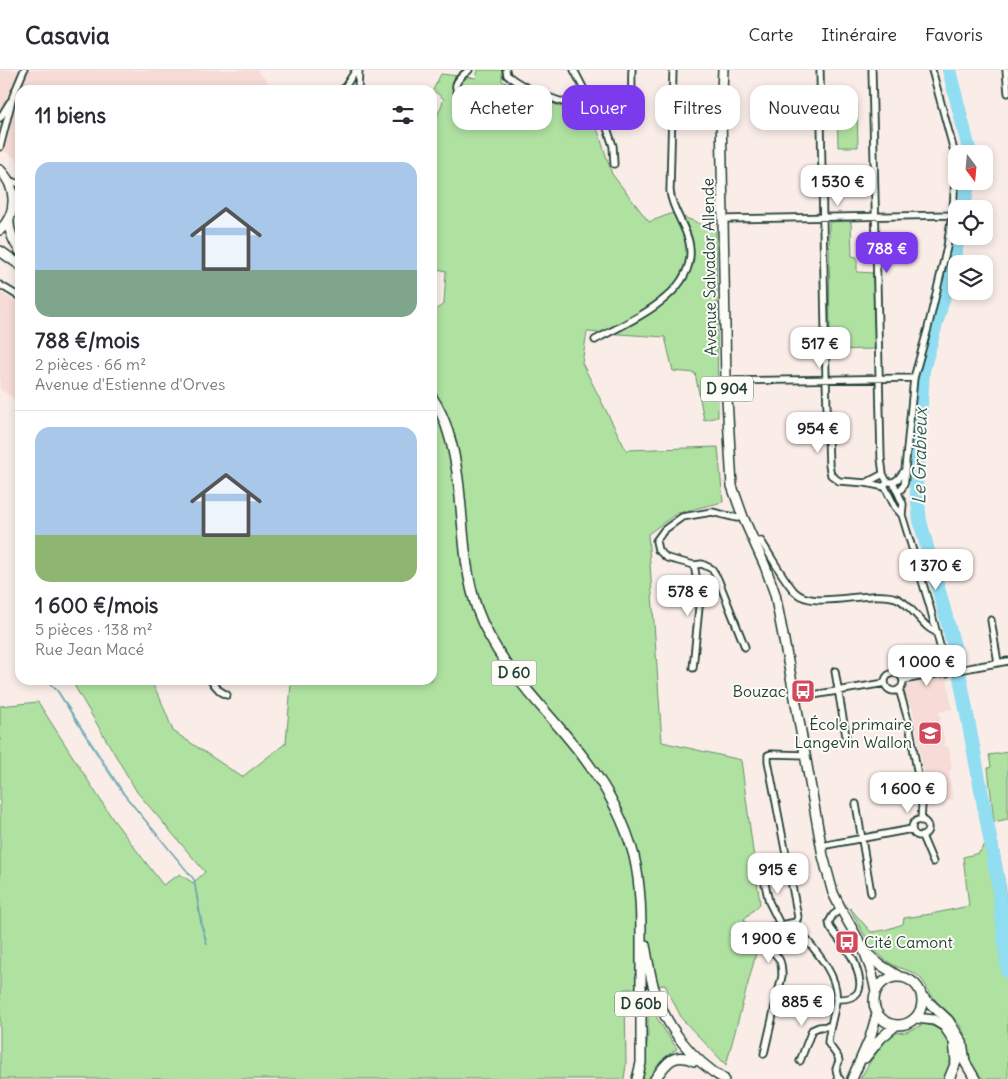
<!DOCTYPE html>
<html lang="fr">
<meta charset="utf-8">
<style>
:root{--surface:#fff;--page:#f2f2f3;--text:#2b2b33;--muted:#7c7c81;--line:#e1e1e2;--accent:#7c3aed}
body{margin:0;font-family:Delius,sans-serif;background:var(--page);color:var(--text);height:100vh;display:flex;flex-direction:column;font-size:19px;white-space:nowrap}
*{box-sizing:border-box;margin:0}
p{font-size:16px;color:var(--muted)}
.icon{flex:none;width:28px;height:28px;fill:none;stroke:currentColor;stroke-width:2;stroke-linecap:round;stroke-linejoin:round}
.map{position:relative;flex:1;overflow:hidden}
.sheet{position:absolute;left:15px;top:15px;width:422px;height:600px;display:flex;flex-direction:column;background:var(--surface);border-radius:15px;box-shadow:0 2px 8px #0003}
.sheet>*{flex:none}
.banner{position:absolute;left:452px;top:15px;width:475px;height:45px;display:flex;gap:10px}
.needle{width:32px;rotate:164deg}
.tools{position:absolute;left:948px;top:75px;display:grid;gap:10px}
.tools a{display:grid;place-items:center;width:45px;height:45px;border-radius:10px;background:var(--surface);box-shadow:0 2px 8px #0003;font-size:25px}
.price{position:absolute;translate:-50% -42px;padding:0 11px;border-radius:10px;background:#fff;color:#222;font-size:16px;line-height:32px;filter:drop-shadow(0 1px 2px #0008)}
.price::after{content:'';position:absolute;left:50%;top:30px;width:15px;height:11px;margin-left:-8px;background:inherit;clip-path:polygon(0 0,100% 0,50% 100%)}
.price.current{background:var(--accent);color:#fff}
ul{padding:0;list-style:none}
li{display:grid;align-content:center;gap:10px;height:265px;padding:0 20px}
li+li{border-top:1px solid var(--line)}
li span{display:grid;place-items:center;height:155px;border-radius:15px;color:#555}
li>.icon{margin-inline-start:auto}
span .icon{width:90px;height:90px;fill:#fffc;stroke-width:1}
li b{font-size:21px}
h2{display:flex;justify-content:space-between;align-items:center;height:60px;padding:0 20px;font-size:21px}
.chip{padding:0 18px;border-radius:15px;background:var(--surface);box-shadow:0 2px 8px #0003;font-size:18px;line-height:45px}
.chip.current{background:var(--accent);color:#fff}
header{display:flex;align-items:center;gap:30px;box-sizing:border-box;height:70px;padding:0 25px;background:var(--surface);border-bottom:1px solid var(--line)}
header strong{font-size:24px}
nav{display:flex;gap:28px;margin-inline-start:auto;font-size:18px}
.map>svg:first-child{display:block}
.built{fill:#f6dbd6}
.green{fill:#afe1a1;stroke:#678f6a}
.water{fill:#91ddf1;stroke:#639da5}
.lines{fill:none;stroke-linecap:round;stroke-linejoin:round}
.river{stroke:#91ddf1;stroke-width:14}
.street-casing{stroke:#1f3d34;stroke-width:9}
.primary-casing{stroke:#1f3d34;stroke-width:12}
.street{stroke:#fdfcf7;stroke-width:5.5}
.primary{stroke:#fdfcf7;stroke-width:9}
.labels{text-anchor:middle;stroke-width:4;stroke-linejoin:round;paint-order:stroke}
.shield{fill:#fdfcf7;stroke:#62766e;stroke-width:1}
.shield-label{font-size:15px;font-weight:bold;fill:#1f3d34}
.street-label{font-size:16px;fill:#1f3d34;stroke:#fdfcf7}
.poi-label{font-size:16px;fill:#1f3d34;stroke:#fdfcf7;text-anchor:end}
.water-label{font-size:18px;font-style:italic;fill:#365d5a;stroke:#fdfcf7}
</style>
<header>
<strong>Casavia</strong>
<nav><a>Carte</a><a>Itinéraire</a><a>Favoris</a></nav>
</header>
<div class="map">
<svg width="1008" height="1009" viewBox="0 0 1008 1009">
<rect width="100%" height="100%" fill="#faede8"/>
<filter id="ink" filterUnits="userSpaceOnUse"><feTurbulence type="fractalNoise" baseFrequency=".02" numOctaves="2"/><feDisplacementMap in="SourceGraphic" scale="10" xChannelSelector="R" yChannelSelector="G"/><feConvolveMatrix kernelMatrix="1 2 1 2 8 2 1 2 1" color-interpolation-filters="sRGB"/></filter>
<g filter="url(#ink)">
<path class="built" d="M0,0H259L258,2L267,11L273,20H20V92L6,82L0,80Z
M0,222L20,236V319L14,328L0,319Z
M947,608L952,639L939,642L945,677H949L952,700L949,701L953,730L943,731L944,735L930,737L912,636H910L903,620L906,615Z"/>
<path class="green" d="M478,0H502V11L595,52L612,104L649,152L673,143L716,160L718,347L704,350L695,303L673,301L665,267L587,262L582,293L626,380L718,377L723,432L677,443L648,464L662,672L741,690L760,834L744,849L757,880L726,995L682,949L665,915L625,919L626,995L624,1009H0V636L38,632L112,748L163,815L180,804L193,813L205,802L137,722L71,610H150L160,628L173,661L242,707L286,673L291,614L289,610H432V242L444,234L446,201L433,198V57L444,29L433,20L441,4L476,8Z
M837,33H857L858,77H838Z
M851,151L852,186L857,187V202L873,203L875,279L830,280L829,152Z
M1008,682V749L994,752L988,698L991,697L989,685Z
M997,771L1008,832V1009C1001,1009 991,1009 985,1009C968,1002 969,975 963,961C961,956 956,950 952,946C946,939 938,935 933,927C927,920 925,911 917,905C910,900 901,899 893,895C871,883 861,859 850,838L871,862L885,860L903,854L904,848L931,844L969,836L963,787L979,783L985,774Z
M651,936L658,950L677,979L664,988L648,1009H643L648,964V938Z
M924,954C952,958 961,988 943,1009H860L870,992L887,968L893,963L906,962Z"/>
<path class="water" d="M46,610H47L58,621L125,725L194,809L202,853L207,875L201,855L194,810L124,725L107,700L57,621Z"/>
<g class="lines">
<path class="river" d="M949,0L969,79V84
M964,139L968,111
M959,166L948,211L923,300L916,415L920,451L955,580L998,811L1008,902"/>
<g class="street-casing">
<path id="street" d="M469,0C464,4 457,9 456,15C454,23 470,40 475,46
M506,0L507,5C532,25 567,33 597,43
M574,0L589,29L607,58
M820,0L826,309L829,395L831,405L839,411L866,413L885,417
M872,0L881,388L883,404L887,412
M932,0L954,81L956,93
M1006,0L1008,23
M343,20L356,0
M358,20L359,0
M0,48L10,32
M0,77L13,26L24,0
M614,94L613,76L607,58C614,54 623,50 627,44C634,34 631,12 632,0
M8,110L20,114
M724,149L952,145
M0,215L20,227
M595,270C631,250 700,223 689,172C685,154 672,140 670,121L673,0
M726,311L914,308
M887,412H893L903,434L902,445L930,537L947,603
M893,412L898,409L905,400
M866,413L883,404
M885,415V417L895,437L902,445
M898,422C906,416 905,410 905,400L914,308L928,258L947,177L953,138L956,95
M743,447L737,448L712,442L682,447L664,460L656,471L658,480L667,488L694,495L702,494L712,499L718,509L745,577
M754,472L761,471C771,486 783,509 795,522C814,541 870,519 896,528C912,534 923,559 937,562
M991,550L998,593
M693,598L700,527L694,495
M835,601L847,672
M885 612a9 9 0 1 1 18 0a9 9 0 1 1-18 0Z
M210,610L220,621L227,625
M903,610L1008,591
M899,619L909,653L920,718L922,735L921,751
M795,628L885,613
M806,685L771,684L768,685V691L798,847L796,852L797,858C812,877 840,905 836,931C834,946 829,959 828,973L838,987L839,991L836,999L838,1008L840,1009
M856,734L871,823
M912 758a8 8 0 1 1 16 0a8 8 0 1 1-16 0Z
M922,766L933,792
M821,776L912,759
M764,798L765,814L769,832L780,854
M836,929C859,930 864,920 857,900C856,897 855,892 853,889C847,878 837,868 830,857L829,852L833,845L841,839
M764,984L782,906C782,900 782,894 779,889C773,880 761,874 761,862L763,859L766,858L796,852
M800,991L812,960L819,957L830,956"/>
</g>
<g class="primary-casing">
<path id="primary" d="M723,0L721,42L726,311L732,416L743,447L765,496L775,524L795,628L823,786L833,823L841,839L864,880L871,900L876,921
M0,100C17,117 18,143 0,160
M9,149C8,160 14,172 20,181
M0,181L20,195
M432,327C440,339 445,351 449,365C466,421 458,483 477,539C499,600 550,641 587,692C608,720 625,752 634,786C642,820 641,856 641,891C641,925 641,959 641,993L637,1009
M645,875C648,890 650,907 655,922C667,958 692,990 724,1009
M864,881L879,894L900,907
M874 931a24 24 0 1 1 48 0a24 24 0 1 1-48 0Z
M922,926L948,950L962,972L965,992L975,1009
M916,948L934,950L944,956L954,971L956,992L949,1009
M865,988L881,968L895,956
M655,1009C666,993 674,981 694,991
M852,1009L870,968L877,944"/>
</g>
<use href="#street" class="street"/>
<use href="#primary" class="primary"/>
</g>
</g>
<defs>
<g id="bus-square" transform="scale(1.25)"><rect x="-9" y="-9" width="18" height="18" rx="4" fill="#d1495b" stroke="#fdfcf7"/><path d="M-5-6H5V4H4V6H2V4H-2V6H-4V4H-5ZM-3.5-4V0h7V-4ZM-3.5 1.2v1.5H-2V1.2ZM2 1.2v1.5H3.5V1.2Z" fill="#fff"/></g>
<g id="school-square" transform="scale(1.25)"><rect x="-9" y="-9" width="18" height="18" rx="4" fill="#d1495b" stroke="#fdfcf7"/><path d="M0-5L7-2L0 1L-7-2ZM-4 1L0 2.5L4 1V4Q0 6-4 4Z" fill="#fff"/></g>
</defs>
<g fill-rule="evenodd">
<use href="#bus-square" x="803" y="621"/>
<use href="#school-square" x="930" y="663"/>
<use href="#bus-square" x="847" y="872"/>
</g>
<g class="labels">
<g class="shield">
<rect x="701" y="306.5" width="52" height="25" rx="4"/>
<rect x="491.5" y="590.5" width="45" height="25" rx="4"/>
<rect x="615" y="921.5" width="52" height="25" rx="4"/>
</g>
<g class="shield-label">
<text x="727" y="324">D 904</text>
<text x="514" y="608">D 60</text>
<text x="641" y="939">D 60b</text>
</g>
<g class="street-label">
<text transform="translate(709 197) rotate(-91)" y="6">Avenue Salvador Allende</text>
</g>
<g class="poi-label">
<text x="786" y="627">Bouzac</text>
<text x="912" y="660">École primaire<tspan x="912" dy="18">Langevin Wallon</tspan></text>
<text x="864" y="878" text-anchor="start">Cité Camont</text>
</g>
<g class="water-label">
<text transform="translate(920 386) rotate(-89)" y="6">Le Grabieux</text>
</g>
</g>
</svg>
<div class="tools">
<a><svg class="needle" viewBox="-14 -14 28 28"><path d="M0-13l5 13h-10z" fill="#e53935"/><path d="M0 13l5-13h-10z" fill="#7c7c81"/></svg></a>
<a><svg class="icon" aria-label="locate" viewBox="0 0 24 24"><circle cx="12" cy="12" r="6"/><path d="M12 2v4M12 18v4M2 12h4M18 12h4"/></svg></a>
<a><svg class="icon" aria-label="layers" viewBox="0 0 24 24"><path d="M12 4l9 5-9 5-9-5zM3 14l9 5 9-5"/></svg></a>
</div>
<b class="price" style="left:838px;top:137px">1 530 €</b>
<b class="price current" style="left:887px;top:204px">788 €</b>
<b class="price" style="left:820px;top:299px">517 €</b>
<b class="price" style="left:818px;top:384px">954 €</b>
<b class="price" style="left:936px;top:521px">1 370 €</b>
<b class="price" style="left:688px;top:547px">578 €</b>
<b class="price" style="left:927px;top:617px">1 000 €</b>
<b class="price" style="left:908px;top:744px">1 600 €</b>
<b class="price" style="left:778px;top:825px">915 €</b>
<b class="price" style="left:769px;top:894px">1 900 €</b>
<b class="price" style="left:802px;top:957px">885 €</b>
<div class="banner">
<a class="chip">Acheter</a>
<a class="chip current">Louer</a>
<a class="chip">Filtres</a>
<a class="chip">Nouveau</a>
</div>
<section class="sheet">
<h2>11 biens<svg class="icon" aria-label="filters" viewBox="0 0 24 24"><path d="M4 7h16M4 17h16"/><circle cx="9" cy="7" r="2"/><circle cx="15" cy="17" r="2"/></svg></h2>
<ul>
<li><span style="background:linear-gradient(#a9c7e8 70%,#7fa58c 0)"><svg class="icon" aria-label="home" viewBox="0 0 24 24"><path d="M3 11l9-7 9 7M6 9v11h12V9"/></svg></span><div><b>788 €/mois</b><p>2 pièces · 66 m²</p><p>Avenue d'Estienne d'Orves</p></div></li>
<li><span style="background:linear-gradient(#a9c7e8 70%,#8fb573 0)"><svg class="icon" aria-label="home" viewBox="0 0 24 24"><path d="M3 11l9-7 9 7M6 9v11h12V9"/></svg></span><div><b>1 600 €/mois</b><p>5 pièces · 138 m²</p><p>Rue Jean Macé</p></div></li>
</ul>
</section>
</div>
